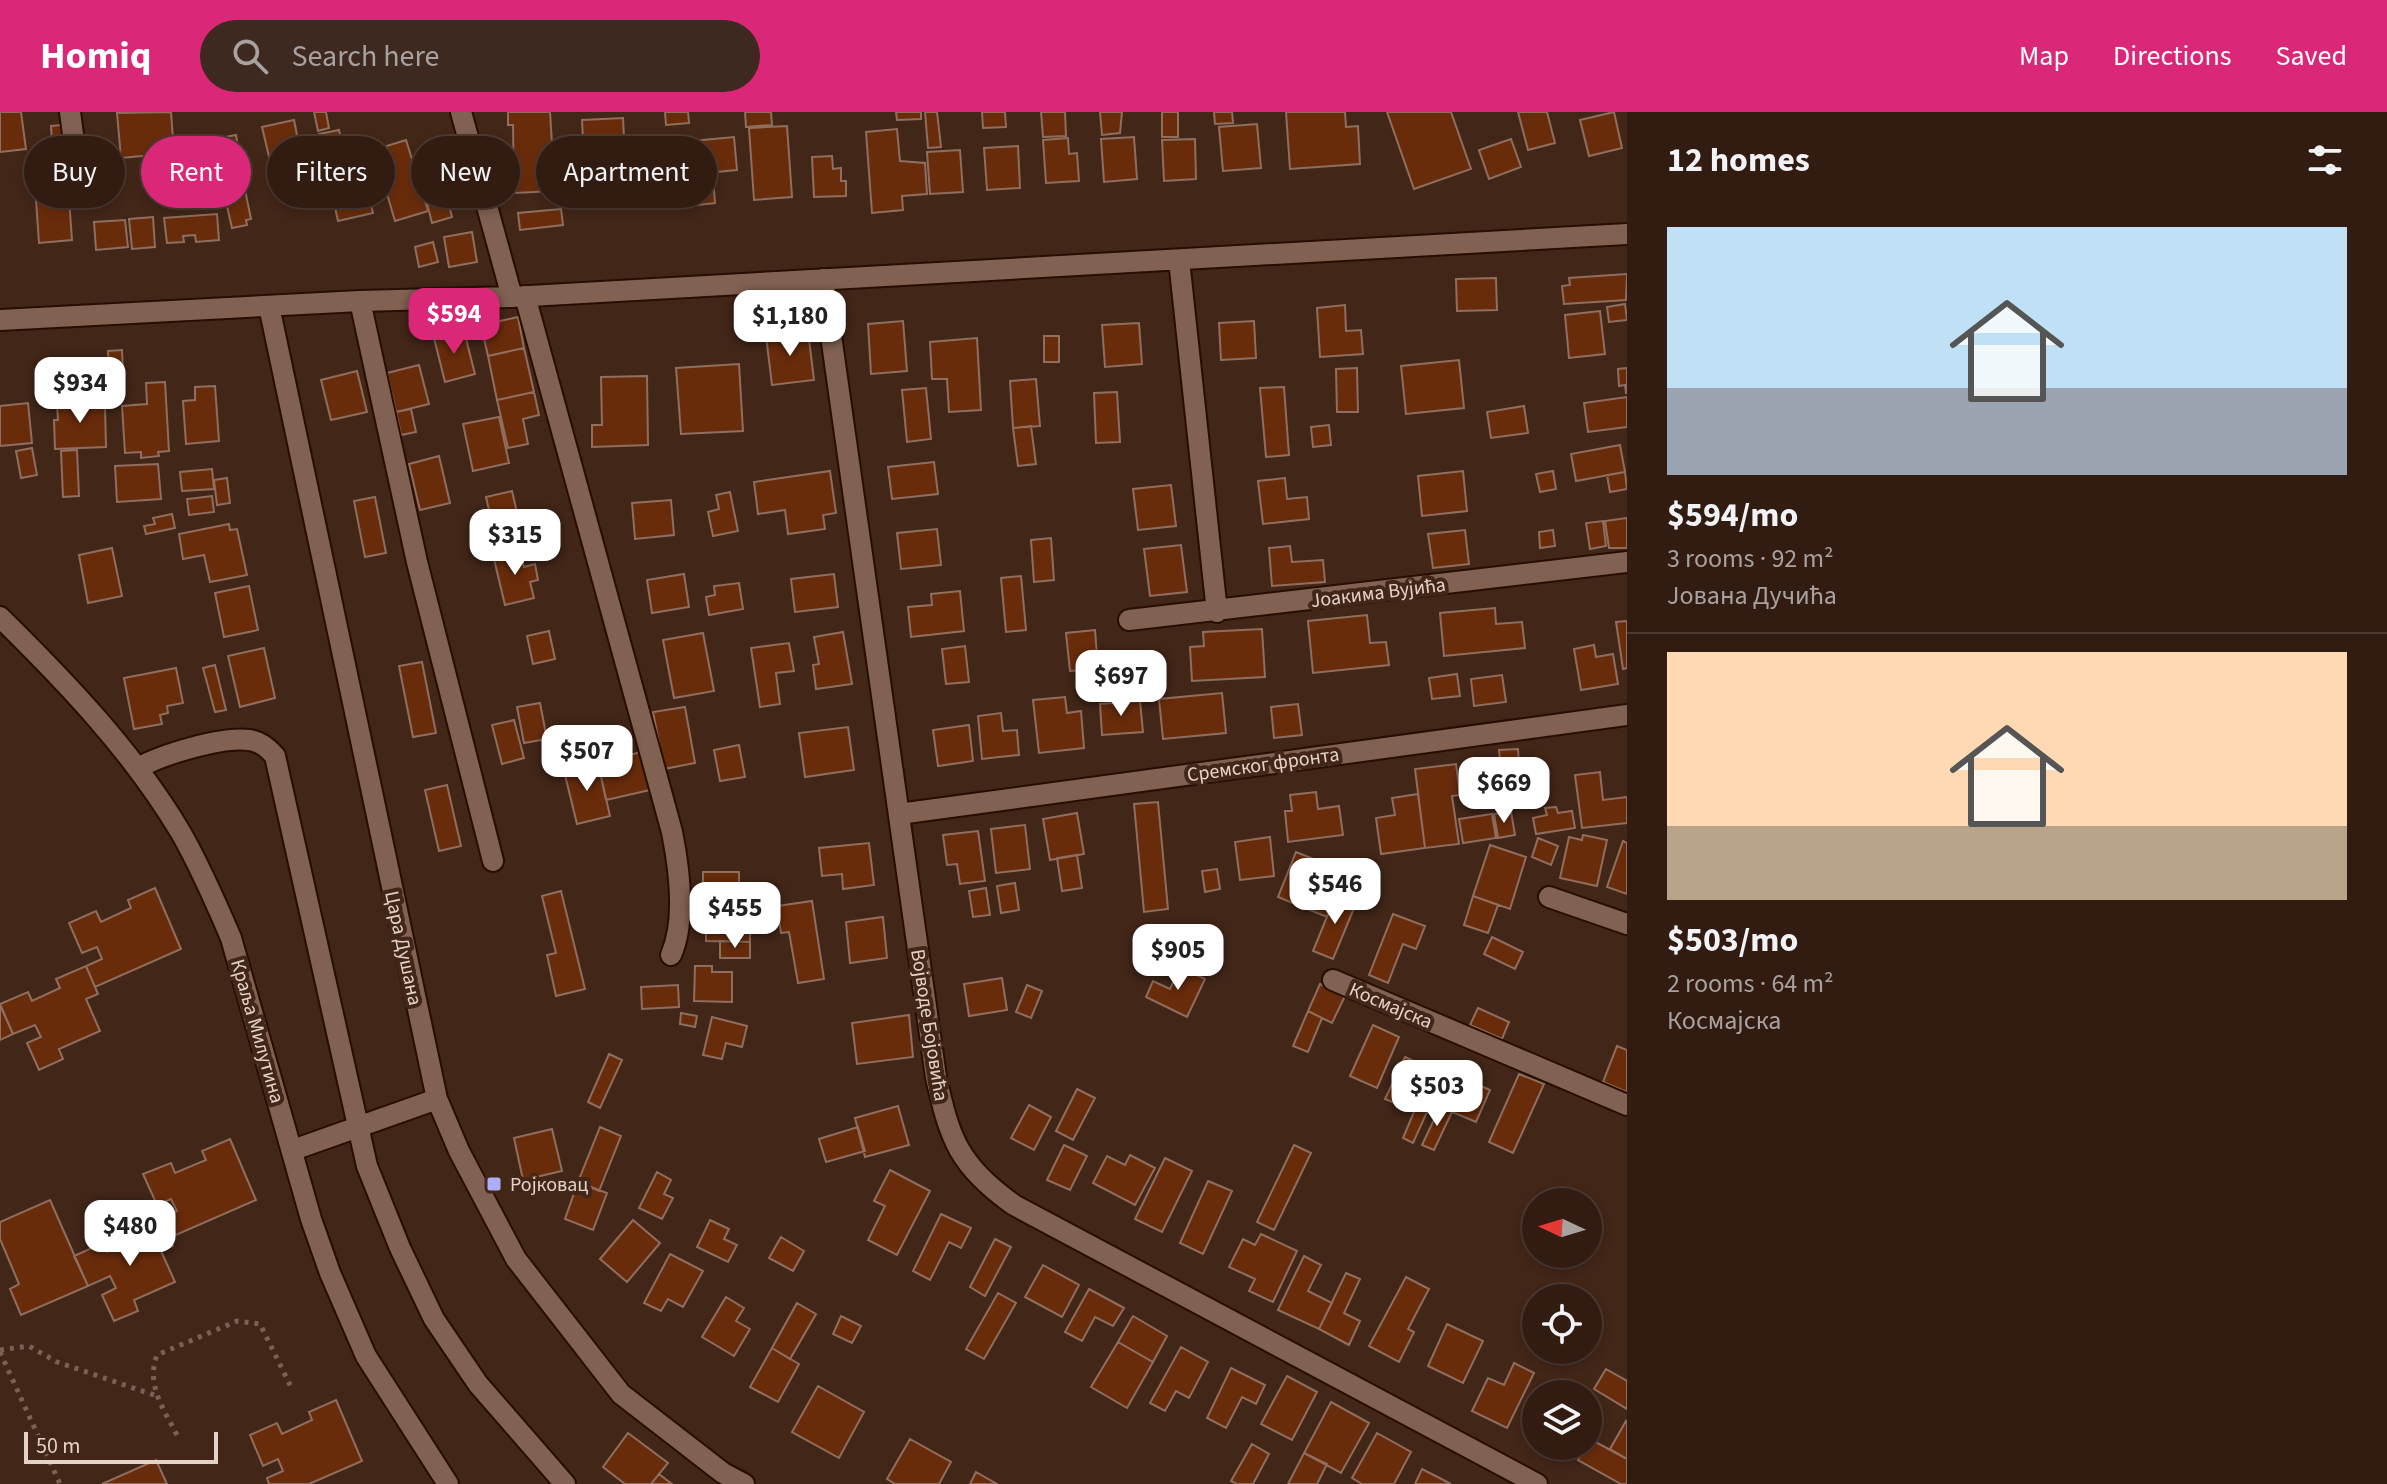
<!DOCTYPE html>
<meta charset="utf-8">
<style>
:root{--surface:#321c12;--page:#3d2920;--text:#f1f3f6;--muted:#a8a19f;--line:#4d3a32;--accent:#db2777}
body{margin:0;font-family:"Source Sans 3",sans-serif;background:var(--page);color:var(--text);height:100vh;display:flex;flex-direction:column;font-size:30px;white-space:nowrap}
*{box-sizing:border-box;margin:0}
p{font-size:26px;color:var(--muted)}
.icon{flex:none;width:44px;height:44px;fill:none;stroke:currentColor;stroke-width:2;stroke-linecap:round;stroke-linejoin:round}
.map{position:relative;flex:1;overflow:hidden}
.details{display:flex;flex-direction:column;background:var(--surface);width:760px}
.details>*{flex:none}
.hud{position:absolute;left:24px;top:24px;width:760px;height:72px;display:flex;gap:16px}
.needle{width:52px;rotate:274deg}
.tools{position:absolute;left:1522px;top:1076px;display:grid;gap:16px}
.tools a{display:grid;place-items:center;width:80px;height:80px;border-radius:50%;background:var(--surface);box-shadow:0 4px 12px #0003,0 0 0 2px var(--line);font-size:40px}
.scale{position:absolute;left:24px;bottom:20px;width:194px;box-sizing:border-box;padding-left:8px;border:4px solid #e4d1c8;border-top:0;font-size:22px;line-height:28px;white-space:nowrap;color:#e4d1c8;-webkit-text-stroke:6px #422618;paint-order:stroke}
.price{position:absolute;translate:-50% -68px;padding:0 18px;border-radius:16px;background:#fff;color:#222;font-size:26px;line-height:52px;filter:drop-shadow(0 2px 4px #0008)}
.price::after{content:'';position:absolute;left:50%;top:48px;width:24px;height:18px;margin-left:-12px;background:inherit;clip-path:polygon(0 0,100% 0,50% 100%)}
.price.on{background:var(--accent);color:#fff}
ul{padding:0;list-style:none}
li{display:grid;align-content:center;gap:16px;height:424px;padding:0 40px}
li+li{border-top:2px solid var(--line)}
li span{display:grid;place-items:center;height:248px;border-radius:0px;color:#555}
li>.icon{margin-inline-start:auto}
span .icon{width:144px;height:144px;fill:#fffc;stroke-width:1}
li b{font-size:34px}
h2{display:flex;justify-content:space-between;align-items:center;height:96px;padding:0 40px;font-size:34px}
.chip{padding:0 28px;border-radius:36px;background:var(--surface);box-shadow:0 4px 12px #0003,0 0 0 2px var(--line);font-size:28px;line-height:72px}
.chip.on{background:var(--accent);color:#fff}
header{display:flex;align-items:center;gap:48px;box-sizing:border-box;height:112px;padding:0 40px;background:var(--accent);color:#fff}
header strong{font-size:38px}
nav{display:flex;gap:44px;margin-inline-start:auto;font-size:28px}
.search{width:560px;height:72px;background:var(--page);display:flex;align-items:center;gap:20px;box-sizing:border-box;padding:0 28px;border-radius:44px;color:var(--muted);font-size:30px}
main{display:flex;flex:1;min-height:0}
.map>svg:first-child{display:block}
.building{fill:#692c0b;stroke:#8f6e5f;stroke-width:2}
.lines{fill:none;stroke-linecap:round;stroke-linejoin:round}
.minor-casing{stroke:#280e02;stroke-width:24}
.path{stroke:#796154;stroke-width:5;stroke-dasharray:4 6;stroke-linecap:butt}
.minor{stroke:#816151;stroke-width:20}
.poi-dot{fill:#adaefb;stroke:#422618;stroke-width:3}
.labels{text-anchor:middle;stroke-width:8;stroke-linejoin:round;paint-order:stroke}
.street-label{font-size:20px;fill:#e4d1c8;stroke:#422618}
.poi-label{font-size:20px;fill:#e4d1c8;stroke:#422618;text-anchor:start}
</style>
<header>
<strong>Homiq</strong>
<div class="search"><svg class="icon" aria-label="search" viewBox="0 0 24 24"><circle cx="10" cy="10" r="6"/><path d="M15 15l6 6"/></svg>Search here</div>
<nav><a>Map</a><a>Directions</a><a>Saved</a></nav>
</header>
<main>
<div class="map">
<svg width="1627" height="1372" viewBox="0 0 1627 1372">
<rect width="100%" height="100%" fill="#422618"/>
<path class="building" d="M0,0H21L26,37L0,40Z
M171,0L174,41L121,46L117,1Z
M314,0H326L329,16L318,19Z
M508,0H550L555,79L514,81L513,13H508Z
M665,0H688L689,11L666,13Z
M745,0H771L772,13L746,15Z
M896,0H921V7L897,8Z
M925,0H937L941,35L928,36Z
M982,0H1005L1006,15L983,16Z
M1041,0H1065L1066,24L1043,25Z
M1100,0H1122L1120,21L1102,23Z
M1162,0H1178V25H1162Z
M1214,0H1232L1233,11L1215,12Z
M1286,0H1345L1346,15L1358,14L1360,52L1290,57Z
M1387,0H1451L1471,57L1414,77Z
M1518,0H1547L1555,31L1528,38Z
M1614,0L1622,36L1589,44L1580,8Z
M623,6L627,87L619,88L618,77L596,78L595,66L585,67L582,8Z
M294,8L303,53L292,55L294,66L275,70L262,15Z
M1257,12L1261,56L1223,59L1219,15Z
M62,13L63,29L52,30L51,14Z
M787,14L792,85L754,88L749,16Z
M897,17L900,49L925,51L927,82L902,84L903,98L872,101L866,20Z
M339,18L344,41L358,38L373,101L338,109L319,22Z
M236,23L239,42L246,40L249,58L217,64L210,28Z
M734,25L737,58L695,62L692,29Z
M1134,25L1137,67L1104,70L1101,27Z
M1068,26L1069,42L1077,41L1079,69L1046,71L1043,28Z
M1195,27L1196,67L1164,69L1162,28Z
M1511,27L1521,55L1489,67L1479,38Z
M406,28L428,99L395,109L382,65L386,64L377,37Z
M1018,34L1020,76L987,78L984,36Z
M960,38L963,80L930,82L927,40Z
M435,39L443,67L450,64L457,90L449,93L452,105L432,111L415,44Z
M832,44L833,57L841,56V69H846V84L814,85L812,45Z
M122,52L123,68L90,72L88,56Z
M671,53L673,95L640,97L637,55Z
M713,64L715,91L698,93L695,66Z
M244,73L251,107L246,108L247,113L232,116L223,77Z
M69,86L72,128L39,131L36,88Z
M561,97L563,113L520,118L518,101Z
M217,102L219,128L196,130L195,123L183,124L184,130L167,131L164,106Z
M153,105L155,135L132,137L129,107Z
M125,108L128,135L96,138L94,110Z
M472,120L477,150L449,155L444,125Z
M433,130L438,150L419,155L415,135Z
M1627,162L1626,188L1564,192L1562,174L1570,173L1569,166Z
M1496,166L1497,198L1457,199L1456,167Z
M1625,192L1627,208L1609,210L1607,195Z
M1345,193L1346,219L1361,218L1363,242L1320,245L1317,196Z
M1600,199L1605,242L1569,246L1565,203Z
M518,205L524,236L488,244L481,213Z
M903,209L907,259L871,262L868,212Z
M1254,209L1256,246L1221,248L1219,211Z
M1139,211L1142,252L1105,255L1102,213Z
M464,219L475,262L445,270L434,226Z
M808,219L814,268L772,273L766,224Z
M1044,224H1059V250H1044Z
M977,226L981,298L949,300L947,267H932L930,230Z
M524,236L534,280L497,288L488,244Z
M122,238L123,259L109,260L108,239Z
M1459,248L1464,296L1406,302L1401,254Z
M739,252L743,319L681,322L676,256Z
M419,253L429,292L396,300L387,261Z
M1357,256L1358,300H1337L1336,257Z
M1627,256V281H1626L1625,273L1619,274L1618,257Z
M357,259L367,300L331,308L321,268Z
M647,264L648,333L592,335V313H602L601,265Z
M1036,267L1040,314L1013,316L1010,269Z
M165,270L169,339L158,340L159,344L141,346V340L125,341L122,294L147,292L146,271Z
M215,274L219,329L186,332L183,289L195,288V275Z
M1284,275L1289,343L1266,345L1260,276Z
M926,276L931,327L907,330L902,278Z
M534,280L539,303L523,307L528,332L508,336L497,288Z
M1117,280L1120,330L1096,331L1094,281Z
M92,281V296L105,295L106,335L55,337L54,308H58L57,294L74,293V282Z
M1627,285V315L1588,320L1584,291Z
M28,291L32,331L0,334V294Z
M1524,294L1528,321L1491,326L1487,300Z
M411,297L416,320L401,323L396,300Z
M499,305L509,351L473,359L463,312Z
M1329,313L1331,333L1313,335L1311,315Z
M1031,314L1036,352L1018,354L1013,316Z
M1620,333L1625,360L1576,369L1571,342Z
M32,336L37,363L21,366L16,339Z
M77,338L79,384L63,385L61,339Z
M439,344L450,391L420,398L409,352Z
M934,350L938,382L892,387L888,355Z
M158,352L161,387L117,390L115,354Z
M212,357L214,377L182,379L180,360Z
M830,359L836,401L823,403L825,417L788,422L785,398L758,402L754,370Z
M1463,359L1467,399L1422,404L1418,364Z
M1553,359L1556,377L1540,380L1536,362Z
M1625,360L1627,377L1610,380L1607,363Z
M227,366L230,391L217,393L214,368Z
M1285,366L1287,387L1307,385L1309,407L1263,412L1258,369Z
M1171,373L1176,414L1138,418L1133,377Z
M512,379L521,418L495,424L486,385Z
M730,380L738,419L713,424L708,400L719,397L716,383Z
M212,384L214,400L189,403L187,387Z
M375,385L386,441L365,445L354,389Z
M671,388L674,423L635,427L632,391Z
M172,402L175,416L146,422L144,414L155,412L153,406Z
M1627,406V436H1609L1605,409Z
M1603,409L1606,434L1590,437L1586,411Z
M229,412L230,418L237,417L247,463L210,470L204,443L183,447L179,422Z
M937,417L941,453L901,457L897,421Z
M1465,418L1469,452L1433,456L1428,422Z
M1553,418L1555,434L1540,436L1539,420Z
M1051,426L1054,468L1034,470L1031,428Z
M1181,433L1187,480L1150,484L1144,437Z
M1290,434L1292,450L1323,448L1325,470L1272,474L1269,436Z
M112,436L122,484L88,491L79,443Z
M519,436L524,455L535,452L538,468L530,470L534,486L505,493L493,443Z
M684,462L689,495L652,501L647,468Z
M834,462L838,495L795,500L791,467Z
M1021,464L1026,518L1006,520L1001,466Z
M739,471L743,497L709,503L706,485L715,483L714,474Z
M249,474L258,518L224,525L215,481Z
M960,479L964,519L911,525L908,495L932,493L931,482Z
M1495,496L1496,512L1522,510L1525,536L1444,544L1440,501Z
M1367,503L1370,531L1386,530L1389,553L1313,561L1308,509Z
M1627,509V556L1623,557L1616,510Z
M1262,517L1265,565L1192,569L1190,535L1204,534L1203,520Z
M1095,518L1098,557L1070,559L1066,521Z
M549,519L555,547L533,552L527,524Z
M843,520L852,572L816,577L813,553L819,552L814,525Z
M703,521L714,579L674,586L663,528Z
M789,531L794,559L776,561L780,592L760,595L751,536Z
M1594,533L1596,545L1613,542L1618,572L1581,578L1574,537Z
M965,534L969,570L946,572L942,537Z
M264,536L275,586L240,595L228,544Z
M422,550L436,621L413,625L399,554Z
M215,553L226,598L215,600L203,556Z
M176,556L183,591L167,594L168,601L160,603L162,612L134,617L124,566Z
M1457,562L1460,584L1432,587L1429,566Z
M1502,563L1506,590L1474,594L1471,567Z
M1222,581L1226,621L1163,627L1159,587Z
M1065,585L1067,601L1081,599L1084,636L1039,641L1033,588Z
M1140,589L1143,620L1102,623L1100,592Z
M540,591L547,627L524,631L517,595Z
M1298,592L1302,623L1274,626L1271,595Z
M685,595L695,651L664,657L653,600Z
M1001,601L1003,619L1017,618L1019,643L982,647L978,604Z
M514,608L524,646L502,652L492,613Z
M969,613L973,649L938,654L933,618Z
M848,615L854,658L805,665L799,621Z
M592,621L598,651L576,656L569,626Z
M739,633L745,665L720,669L714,638Z
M1518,637L1519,654L1528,653L1530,681L1503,683L1499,638Z
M641,640L650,678L606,688L598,651Z
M598,651L610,704L577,712L564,659Z
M1456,652L1460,683L1452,684L1459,732L1425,736L1415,657Z
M1600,660L1603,688L1627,685V711L1582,716L1575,663Z
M447,673L461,734L439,739L425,678Z
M1316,680L1318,697L1339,694L1343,723L1288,730L1285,699H1292L1290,683Z
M1418,682L1425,736L1381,742L1376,706L1395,703L1392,686Z
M1158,690L1168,797L1144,800L1134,692Z
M1556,695L1558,701L1572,699L1575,716L1536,722L1533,706L1547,703L1545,696Z
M1511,700L1515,723L1498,726L1494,702Z
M1077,701L1084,742L1050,748L1043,707Z
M1492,702L1496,726L1463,731L1459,707Z
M1025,713L1030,757L996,761L991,717Z
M978,719L985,769L960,772L957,752L947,753L943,723Z
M1583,723L1607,728L1597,774L1560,766L1569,725L1582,728Z
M1270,725L1274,764L1240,768L1235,730Z
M1538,726L1558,734L1551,753L1532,745Z
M1623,729L1627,731V782L1607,775Z
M869,731L874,773L843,777L842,762L822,764L819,736Z
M1490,733L1526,745L1510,797L1473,784Z
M1296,740L1346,760L1327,805L1278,785Z
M1077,743L1082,776L1062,779L1057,746Z
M1217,757L1220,777L1205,780L1202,759Z
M703,760H739V790H703Z
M1015,771L1019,798L1001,801L997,774Z
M155,776L181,837L95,875L86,854L102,847L97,835L82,841L69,811L96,799L101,810L131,796L128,788Z
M986,776L990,803L973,805L969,779Z
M561,779L585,877L556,884L547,843L556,841L542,784Z
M1337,780L1357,789L1333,847L1313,839Z
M1473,784L1498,793L1488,821L1464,813Z
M812,789L824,867L798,871L789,820L781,821L777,794Z
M1393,802L1425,814L1416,837L1403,832L1388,871L1369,863Z
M883,805L887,846L850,851L846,810Z
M706,812L750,813V830L706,829Z
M1492,825L1523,840L1515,857L1484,842Z
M720,829L750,830V846H720Z
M86,854L98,882L86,887L100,919L59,937L63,947L39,958L27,931L41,925L35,913L13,922L0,892L28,880L32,889L60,876L56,867Z
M695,854H712V860H732V890L694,889Z
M1180,855L1205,867L1187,905L1146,885L1153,869L1170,877Z
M1002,866L1007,898L969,904L964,872Z
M1320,872L1345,884L1332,911L1308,899Z
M678,873L679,895L642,897L641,875Z
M1027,873L1042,879L1031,906L1016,900Z
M0,893L13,922L0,928Z
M1478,896L1509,910L1502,927L1470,913Z
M1308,899L1322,906L1308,940L1293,934Z
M681,901L697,904L695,915L680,912Z
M909,903L913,945L857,952L852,911Z
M712,905L747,914L742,935L726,931L722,947L703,943Z
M1373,913L1399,925L1377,976L1350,964Z
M1617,934L1627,938V980L1603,970Z
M609,942L622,948L600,996L588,990Z
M1405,945L1443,963L1432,987L1412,977L1404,995L1385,987Z
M1454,962L1490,978L1476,1010L1440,995Z
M1519,962L1544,972L1513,1041L1489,1030Z
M1077,977L1095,986L1073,1028L1056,1019Z
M1029,993L1051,1005L1034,1038L1011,1026Z
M898,994L909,1033L865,1045L855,1006Z
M1416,995L1427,1000L1413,1031L1403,1026Z
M1440,995L1452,1000L1434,1038L1422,1033Z
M600,1015L621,1024L599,1079L578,1070Z
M858,1015L865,1039L826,1050L819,1027Z
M552,1017L562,1059L523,1068L514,1026Z
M230,1027L256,1088L169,1126L160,1106L177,1099L171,1087L157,1093L143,1062L171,1051L175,1061L206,1048L202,1039Z
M1064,1033L1087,1044L1070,1078L1047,1068Z
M1294,1033L1311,1041L1274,1118L1257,1110Z
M1130,1043L1155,1056L1135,1093L1093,1071L1107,1044L1125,1053Z
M1165,1046L1192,1059L1162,1120L1135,1107Z
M890,1058L930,1079L897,1143L868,1128L885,1094L874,1089Z
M657,1060L671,1068L664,1082L673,1086L662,1107L639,1096Z
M1208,1069L1232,1079L1203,1142L1180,1131Z
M578,1070L607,1081L593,1118L565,1107Z
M50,1088L88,1174L21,1203L10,1177L19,1172L0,1127V1110Z
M941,1102L971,1116L961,1136L949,1130L930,1168L913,1159Z
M160,1106L173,1134L161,1139L175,1170L134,1188L138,1199L114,1209L102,1183L116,1176L110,1164L88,1174L74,1144L103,1131L107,1140L135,1128L131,1119Z
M633,1108L660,1131L627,1170L600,1147Z
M710,1108L729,1117L724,1127L737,1133L728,1150L697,1135Z
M1261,1122L1297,1139L1273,1190L1249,1179L1255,1167L1229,1155L1243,1127L1255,1133Z
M781,1125L804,1139L793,1159L769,1146Z
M995,1127L1011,1135L985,1184L970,1175Z
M670,1142L703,1159L683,1195L668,1187L661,1199L644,1191Z
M1304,1144L1321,1153L1308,1179L1332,1191L1319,1217L1278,1198Z
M1043,1153L1079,1173L1062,1205L1025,1185Z
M1346,1161L1360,1167L1344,1201L1360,1209L1349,1233L1319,1217Z
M1406,1165L1429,1177L1408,1217L1414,1220L1399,1250L1369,1234Z
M1089,1177L1124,1196L1113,1214L1095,1205L1082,1229L1065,1220Z
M998,1181L1016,1191L984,1247L966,1237Z
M726,1185L744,1196L736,1209L750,1217L734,1244L702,1225Z
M797,1191L816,1202L790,1247L772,1236Z
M841,1204L861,1214L852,1231L833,1222Z
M1133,1204L1167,1224L1153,1250L1118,1230Z
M1447,1212L1483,1229L1463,1271L1428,1254Z
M1118,1230L1153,1250L1127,1296L1091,1275Z
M1181,1235L1208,1250L1189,1286L1176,1279L1165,1299L1150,1291Z
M772,1236L799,1252L778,1290L750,1275Z
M1514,1251L1534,1261L1507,1316L1472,1299L1488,1266L1504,1273Z
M1231,1256L1265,1273L1256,1292L1242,1285L1226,1316L1207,1306Z
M1606,1257L1627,1269V1297L1594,1277Z
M1287,1264L1317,1280L1292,1328L1261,1312Z
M818,1274L864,1300L839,1346L792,1320Z
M336,1288L362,1349L309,1372H269L267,1366L283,1359L278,1347L263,1354L250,1323L277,1311L282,1322L312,1308L309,1300Z
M1331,1290L1369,1311L1341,1361L1304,1341Z
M1626,1309L1627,1310V1347L1610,1337Z
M628,1321L668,1351L651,1372H625L603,1355Z
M1377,1321L1411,1340L1394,1372H1362L1352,1366Z
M910,1327L951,1350L939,1372H895L887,1367Z
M1590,1327L1627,1347V1372H1621L1578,1348Z
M1252,1332L1269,1342L1253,1372H1237L1231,1369Z
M1304,1341L1327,1352L1317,1372H1288Z
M156,1348L167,1372H102Z
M1422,1357L1451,1372H1415Z
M976,1360L997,1372H970Z
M659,1362L672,1372H651Z"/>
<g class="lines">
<g class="minor-casing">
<path id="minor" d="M70,0L79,67
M461,0L512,185
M1179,148L1217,500
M823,167L936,965C950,1028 959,1054 1014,1093L1537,1372
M525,184L672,720C679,755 686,809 671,843
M360,189L417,450L493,749
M269,194L437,987L459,1039L516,1147L621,1282L723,1361L744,1372
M0,208L360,189L512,185L1627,122
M0,505C67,571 133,640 181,721C200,754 216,791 231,826L311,1107L330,1161L366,1244L448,1372
M1129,508L1627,450
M138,656C161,643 222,624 249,628C260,629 268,636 275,644L367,1054L400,1136L434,1207L478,1272L565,1372
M899,702L1627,603
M1549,785L1627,812
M1333,868L1627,993
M293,1038L437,987"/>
</g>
<path class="path" d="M0,1238L29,1234L57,1250L157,1284
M0,1240L60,1372
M177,1323C163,1296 146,1273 157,1243L237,1209L260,1212L291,1275"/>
<use href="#minor" class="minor"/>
</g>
<rect class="poi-dot" x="486" y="1064" width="16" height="16" rx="4"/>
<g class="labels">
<g class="street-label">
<text transform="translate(1378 480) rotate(-7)" y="7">Јоакима Вујића</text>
<text transform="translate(1263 652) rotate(-8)" y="7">Сремског фронта</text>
<text transform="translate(404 836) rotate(78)" y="7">Цара Душана</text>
<text transform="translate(1391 893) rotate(23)" y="7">Космајска</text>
<text transform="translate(930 913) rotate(81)" y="7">Војводе Бојовића</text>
<text transform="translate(258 919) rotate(74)" y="7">Краља Милутина</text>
</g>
<g class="poi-label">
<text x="510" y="1079">Ројковац</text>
</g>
</g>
</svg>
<div class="tools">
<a><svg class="needle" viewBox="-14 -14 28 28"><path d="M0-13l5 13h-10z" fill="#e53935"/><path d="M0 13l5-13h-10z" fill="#a8a19f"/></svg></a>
<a><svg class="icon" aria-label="locate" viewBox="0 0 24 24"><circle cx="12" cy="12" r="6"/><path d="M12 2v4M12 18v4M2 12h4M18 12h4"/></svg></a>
<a><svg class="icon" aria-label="layers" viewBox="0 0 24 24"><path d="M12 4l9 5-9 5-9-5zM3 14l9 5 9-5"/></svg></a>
</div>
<div class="scale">50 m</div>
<b class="price on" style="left:454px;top:244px">$594</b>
<b class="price" style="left:790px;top:246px">$1,180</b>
<b class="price" style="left:80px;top:313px">$934</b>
<b class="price" style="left:515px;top:465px">$315</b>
<b class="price" style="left:1121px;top:606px">$697</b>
<b class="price" style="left:587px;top:681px">$507</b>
<b class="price" style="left:1504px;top:713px">$669</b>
<b class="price" style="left:1335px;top:814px">$546</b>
<b class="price" style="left:735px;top:838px">$455</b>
<b class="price" style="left:1178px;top:880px">$905</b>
<b class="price" style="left:1437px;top:1016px">$503</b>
<b class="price" style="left:130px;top:1156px">$480</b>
<div class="hud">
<a class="chip">Buy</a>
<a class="chip on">Rent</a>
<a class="chip">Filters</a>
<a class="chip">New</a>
<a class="chip">Apartment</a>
</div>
</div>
<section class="details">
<h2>12 homes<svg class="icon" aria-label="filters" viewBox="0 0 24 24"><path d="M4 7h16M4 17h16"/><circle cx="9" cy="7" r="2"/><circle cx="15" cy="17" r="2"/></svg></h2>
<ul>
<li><span style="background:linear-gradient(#bfe0f5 65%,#9aa5b1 0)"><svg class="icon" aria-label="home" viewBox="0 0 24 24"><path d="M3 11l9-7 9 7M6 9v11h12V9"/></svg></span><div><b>$594/mo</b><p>3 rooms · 92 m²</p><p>Јована Дучића</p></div></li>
<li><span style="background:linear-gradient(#ffd9b3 70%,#b9a48a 0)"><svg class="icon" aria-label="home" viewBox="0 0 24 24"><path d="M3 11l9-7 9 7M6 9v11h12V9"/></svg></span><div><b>$503/mo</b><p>2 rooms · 64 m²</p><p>Космајска</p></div></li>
</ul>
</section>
</main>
